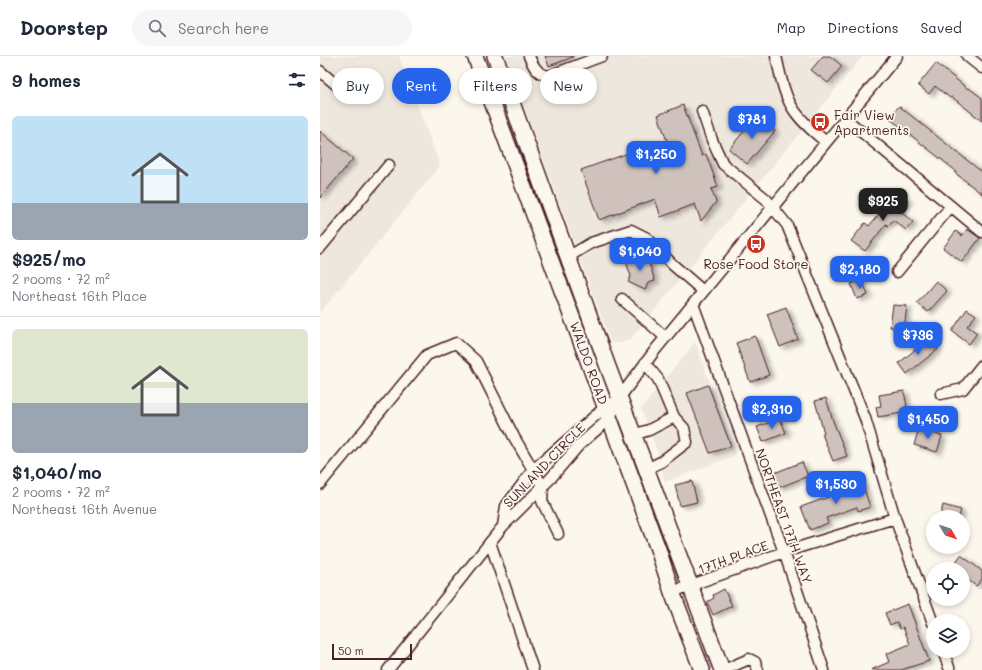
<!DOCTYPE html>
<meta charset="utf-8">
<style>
:root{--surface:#fff;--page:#f6f6f7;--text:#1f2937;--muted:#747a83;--line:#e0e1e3;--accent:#2563eb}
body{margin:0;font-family:Mali,sans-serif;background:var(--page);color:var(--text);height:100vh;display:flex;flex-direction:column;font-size:15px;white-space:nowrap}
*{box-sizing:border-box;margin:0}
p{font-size:13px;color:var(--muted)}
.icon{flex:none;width:22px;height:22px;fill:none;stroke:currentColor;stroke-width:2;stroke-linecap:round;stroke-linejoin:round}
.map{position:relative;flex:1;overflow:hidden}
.details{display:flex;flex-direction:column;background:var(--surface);width:320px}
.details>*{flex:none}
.top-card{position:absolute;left:12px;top:12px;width:380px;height:36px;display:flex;gap:8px}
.needle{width:26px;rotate:129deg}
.buttons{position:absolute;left:606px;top:454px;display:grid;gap:8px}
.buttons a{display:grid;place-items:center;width:44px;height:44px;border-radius:50%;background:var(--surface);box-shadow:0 2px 6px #0003;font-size:20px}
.scale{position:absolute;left:12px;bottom:10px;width:80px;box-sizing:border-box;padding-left:4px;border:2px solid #4a1f2b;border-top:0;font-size:11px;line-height:14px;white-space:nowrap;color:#4a1f2b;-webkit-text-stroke:3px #fbf7ec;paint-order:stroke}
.price{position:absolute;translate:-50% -34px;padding:0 9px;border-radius:8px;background:var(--accent);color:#fff;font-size:13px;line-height:26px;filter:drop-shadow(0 1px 2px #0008)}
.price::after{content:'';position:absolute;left:50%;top:24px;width:12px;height:9px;margin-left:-6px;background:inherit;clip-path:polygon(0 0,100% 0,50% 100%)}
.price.current{background:#222;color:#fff}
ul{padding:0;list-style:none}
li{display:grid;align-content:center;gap:8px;height:212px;padding:0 12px}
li+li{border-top:1px solid var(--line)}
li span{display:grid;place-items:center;height:124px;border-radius:6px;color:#555}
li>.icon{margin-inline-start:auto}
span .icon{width:72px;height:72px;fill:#fffc;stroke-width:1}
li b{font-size:17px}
h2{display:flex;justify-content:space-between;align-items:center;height:48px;padding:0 12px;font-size:17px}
.tag{padding:0 14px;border-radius:18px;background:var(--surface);box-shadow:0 2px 6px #0003;font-size:14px;line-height:36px}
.tag.current{background:var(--accent);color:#fff}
header{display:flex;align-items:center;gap:24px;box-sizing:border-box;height:56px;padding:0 20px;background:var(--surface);border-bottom:1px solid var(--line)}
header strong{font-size:19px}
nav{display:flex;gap:22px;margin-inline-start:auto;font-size:14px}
.search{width:280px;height:36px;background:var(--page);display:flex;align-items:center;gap:10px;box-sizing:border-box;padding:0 14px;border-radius:22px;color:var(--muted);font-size:15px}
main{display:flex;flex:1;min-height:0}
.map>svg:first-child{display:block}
.built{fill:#eee7de}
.building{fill:#cfc2bc;stroke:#4a1f2b;filter:url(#shadow)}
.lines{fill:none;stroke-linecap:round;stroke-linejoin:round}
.minor-casing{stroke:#4a1f2b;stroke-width:13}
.highway-casing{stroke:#4a1f2b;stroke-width:18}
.minor{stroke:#fbf7ec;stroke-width:10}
.highway{stroke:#fbf7ec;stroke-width:15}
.labels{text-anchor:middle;stroke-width:3.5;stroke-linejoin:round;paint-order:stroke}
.poi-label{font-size:13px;fill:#4a1f2b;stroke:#fbf7ec;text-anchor:start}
.street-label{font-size:13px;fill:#4a1f2b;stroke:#fbf7ec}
</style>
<header>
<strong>Doorstep</strong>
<div class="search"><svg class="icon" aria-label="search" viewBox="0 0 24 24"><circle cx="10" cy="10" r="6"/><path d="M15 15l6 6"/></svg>Search here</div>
<nav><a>Map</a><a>Directions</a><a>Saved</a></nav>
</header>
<main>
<section class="details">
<h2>9 homes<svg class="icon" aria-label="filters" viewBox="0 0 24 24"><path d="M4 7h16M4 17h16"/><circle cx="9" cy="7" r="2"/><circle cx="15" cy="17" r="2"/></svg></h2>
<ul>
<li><span style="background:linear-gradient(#bfe0f5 70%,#9aa5b1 0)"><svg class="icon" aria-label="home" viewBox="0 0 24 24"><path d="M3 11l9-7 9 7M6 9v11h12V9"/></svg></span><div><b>$925/mo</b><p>2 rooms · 72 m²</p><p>Northeast 16th Place</p></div></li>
<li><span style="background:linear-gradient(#dfe7d0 60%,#9aa5b1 0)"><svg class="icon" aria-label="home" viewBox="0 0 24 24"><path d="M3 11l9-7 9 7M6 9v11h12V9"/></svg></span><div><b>$1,040/mo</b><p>2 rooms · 72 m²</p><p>Northeast 16th Avenue</p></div></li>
</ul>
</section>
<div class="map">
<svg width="662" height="614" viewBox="0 0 662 614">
<defs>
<filter id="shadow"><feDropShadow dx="4.5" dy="2.5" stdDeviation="2" flood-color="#0004"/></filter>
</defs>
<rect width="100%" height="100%" fill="#fbf7ec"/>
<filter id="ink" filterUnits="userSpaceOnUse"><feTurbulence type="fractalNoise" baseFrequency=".025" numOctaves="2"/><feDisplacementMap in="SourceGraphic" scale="8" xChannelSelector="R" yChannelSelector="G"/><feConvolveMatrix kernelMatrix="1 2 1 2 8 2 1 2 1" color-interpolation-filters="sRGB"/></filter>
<g filter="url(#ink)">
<path class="built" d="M0,0H79L120,110L0,257Z
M185,0H543L315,278L311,283L300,287H291Z
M375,286L416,399L345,426L339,400L321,353Z"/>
<path class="building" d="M225,0H253V1L229,10Z
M503,0H510L522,10L508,27L491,14Z
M616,7L648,33L649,32L662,42V65L632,41L630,42L615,30L609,38L598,29Z
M363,49L382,100L386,98L398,131L391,133L396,146L381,165L375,148L341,161L335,143L279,164L261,114L317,94L319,99L348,88L338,59Z
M579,50L662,116V138L634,116L636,115L569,62Z
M437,60L455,75L427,108L409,93Z
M0,75L33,103L0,142Z
M577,136L588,145L580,155L593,166L586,174L573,164L568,170L566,168L545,195L531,185L545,167L549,170Z
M647,173L660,182L642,206L623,192L636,175L642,180Z
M326,198L335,225L328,227L325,234L308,226L311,220L306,206Z
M542,224L548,239L537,243L531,228Z
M616,225L627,235L608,256L597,247Z
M573,249L587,250L584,273L570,271Z
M466,251L478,283L460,291L447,258Z
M647,253L656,259L647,270L657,277L649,288L632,275Z
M435,280L449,319L430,326L416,287Z
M609,282L618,293L587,318L579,307Z
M388,329L411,390L390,397L367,337Z
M584,335L588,356L558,361L556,351L561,350L559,339Z
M506,342L513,365L527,400L513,405L502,378L504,377L495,345Z
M460,362L466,377L443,386L437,371Z
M599,372L622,380L617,396L594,389Z
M482,406L488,420L458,432L452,418Z
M541,424L550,451L538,455L537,451L506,462L508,467L490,474L481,451L508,441L507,438Z
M372,425L377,446L360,450L355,429Z
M623,449L641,454L639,461H620Z
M641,499L662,515V523L656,530L643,520V513H630Z
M404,533L412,550L393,559L387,546L394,542L393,539Z
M588,548L609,605L581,614H551L569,606L566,598L590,588L583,571L580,573L577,566L570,569L565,557Z"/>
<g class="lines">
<g class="minor-casing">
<path id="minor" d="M209,0C213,10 217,18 229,20L282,0
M456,0C466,46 469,56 506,86
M647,0L662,12
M0,15L20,32
M382,55L392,84L403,108L446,143L467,169L545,362L575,462L613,567
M526,63L662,176
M0,192L69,109
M248,201L271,187L311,174L327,182L353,209L383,235
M577,216L631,150
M302,243L345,281
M373,248L464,496L504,614
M621,338L643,333L662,309
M313,379L329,374L354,361L338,323L325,307
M326,413L341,406L367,386L364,372L354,361
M0,428L107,299L136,287L156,305L194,381L223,431
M223,431L222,445L238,478
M183,470L230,423L259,389L289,363L300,341L336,293L577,0
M170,486L213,614
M352,536L464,496L575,462
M623,595L630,614
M68,614L183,470L186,450L213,414L290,347
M404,614L429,603L435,606L438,614"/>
</g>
<g class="highway-casing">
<path id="highway" d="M155,0L338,493L352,536L382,614
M175,0L288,311L402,614"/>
</g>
<use href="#minor" class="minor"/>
<use href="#highway" class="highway"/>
</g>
</g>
<defs>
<g id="bus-disc" transform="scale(1)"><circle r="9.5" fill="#c8321e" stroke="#fbf7ec"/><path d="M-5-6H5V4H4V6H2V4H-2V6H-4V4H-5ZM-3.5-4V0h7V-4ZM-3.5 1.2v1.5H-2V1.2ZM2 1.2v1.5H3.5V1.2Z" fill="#fff"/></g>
</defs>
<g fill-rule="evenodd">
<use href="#bus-disc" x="500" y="66"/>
<use href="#bus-disc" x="436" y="188"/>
</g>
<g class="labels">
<g class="poi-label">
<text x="514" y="64">Fair View<tspan x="514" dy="15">Apartments</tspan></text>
<text x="436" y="213" text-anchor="middle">Rose Food Store</text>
</g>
<g class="street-label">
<text transform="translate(269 307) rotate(70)" y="5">WALDO ROAD</text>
<text transform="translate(224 409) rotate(-46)" y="5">SUNLAND CIRCLE</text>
<text transform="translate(464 460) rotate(70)" y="5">NORTHEAST 17TH WAY</text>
<text transform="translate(413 501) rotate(-20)" y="5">17TH PLACE</text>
</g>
</g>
</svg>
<div class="buttons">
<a><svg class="needle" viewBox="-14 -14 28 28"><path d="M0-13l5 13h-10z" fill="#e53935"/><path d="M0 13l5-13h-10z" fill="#747a83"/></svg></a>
<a><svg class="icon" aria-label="locate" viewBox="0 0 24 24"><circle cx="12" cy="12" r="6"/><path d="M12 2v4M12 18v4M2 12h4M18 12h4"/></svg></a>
<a><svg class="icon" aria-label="layers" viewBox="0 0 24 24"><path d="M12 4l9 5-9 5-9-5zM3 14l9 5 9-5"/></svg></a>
</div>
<div class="scale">50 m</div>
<b class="price" style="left:432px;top:84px">$781</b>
<b class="price" style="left:336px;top:119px">$1,250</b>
<b class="price current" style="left:563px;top:166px">$925</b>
<b class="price" style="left:320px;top:216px">$1,040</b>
<b class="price" style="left:540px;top:234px">$2,180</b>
<b class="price" style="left:598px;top:300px">$736</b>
<b class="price" style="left:452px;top:374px">$2,310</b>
<b class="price" style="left:608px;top:384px">$1,450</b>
<b class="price" style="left:516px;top:449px">$1,530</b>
<div class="top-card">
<a class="tag">Buy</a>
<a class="tag current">Rent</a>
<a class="tag">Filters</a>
<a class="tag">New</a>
</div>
</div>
</main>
